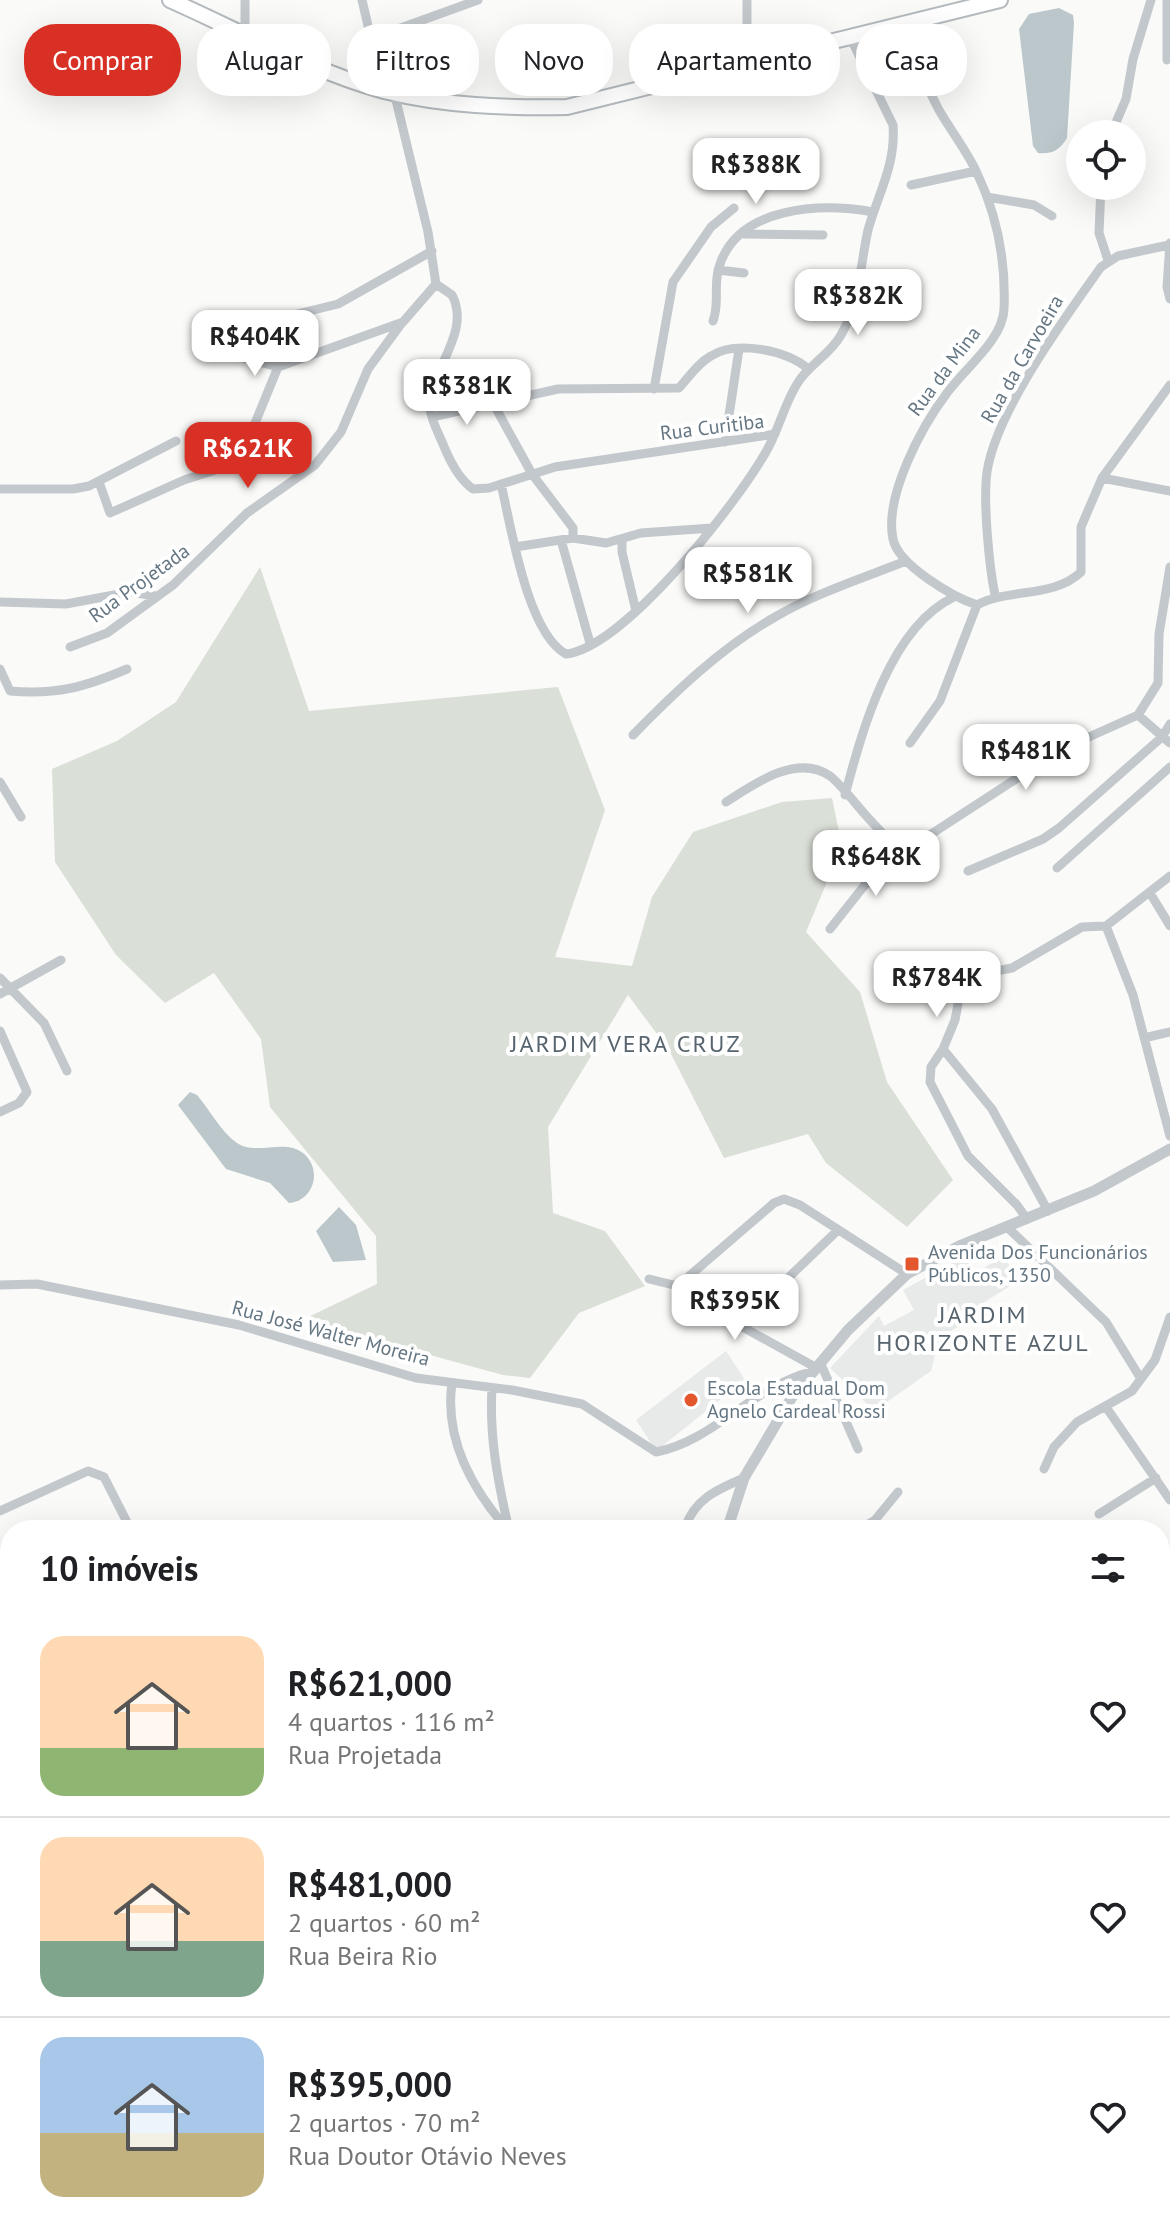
<!DOCTYPE html>
<html lang="pt">
<meta charset="utf-8">
<style>
:root{--surface:#fff;--page:#f6f6f6;--text:#202124;--muted:#757577;--line:#e0e0e0;--accent:#d93025}
body{margin:0;font-family:"PT Sans",sans-serif;background:var(--page);color:var(--text);height:100vh;display:flex;flex-direction:column;font-size:30px;white-space:nowrap}
*{box-sizing:border-box;margin:0}
p{font-size:26px;color:var(--muted)}
.icon{flex:none;width:44px;height:44px;fill:none;stroke:currentColor;stroke-width:2;stroke-linecap:round;stroke-linejoin:round}
.map{position:relative;flex:1;overflow:hidden}
.sheet{position:absolute;left:0px;top:1520px;width:1170px;height:714px;display:flex;flex-direction:column;background:var(--surface);border-radius:32px 32px 0 0;box-shadow:0 8px 32px #0002}
.sheet>*{flex:none}
.hud{position:absolute;left:24px;top:24px;width:1122px;height:72px;display:flex;gap:16px}
.tools{position:absolute;left:1066px;top:120px;display:grid;gap:16px}
.tools a{display:grid;place-items:center;width:80px;height:80px;border-radius:50%;background:var(--surface);box-shadow:0 8px 32px #0002;font-size:40px}
.price{position:absolute;translate:-50% -68px;padding:0 18px;border-radius:16px;background:#fff;color:#222;font-size:26px;line-height:52px;filter:drop-shadow(0 2px 4px #0008)}
.price::after{content:'';position:absolute;left:50%;top:48px;width:24px;height:18px;margin-left:-12px;background:inherit;clip-path:polygon(0 0,100% 0,50% 100%)}
.price.current{background:var(--accent);color:#fff}
ul{padding:0;list-style:none}
li{display:flex;align-items:center;gap:24px;height:200px;padding:0 40px}
li+li{border-top:2px solid var(--line)}
li span{display:grid;place-items:center;flex:none;width:224px;height:160px;border-radius:24px;color:#555}
li>.icon{margin-inline-start:auto}
span .icon{width:96px;height:96px;fill:#fffc;stroke-width:1}
li b{font-size:34px}
h2{display:flex;justify-content:space-between;align-items:center;height:96px;padding:0 40px;font-size:34px}
.pill{padding:0 28px;border-radius:32px;background:var(--surface);box-shadow:0 8px 32px #0002;font-size:28px;line-height:72px}
.pill.current{background:var(--accent);color:#fff}
.map>svg:first-child{display:block}
.built{fill:#e8e9e9}
.green{fill:#dadfd7}
.water{fill:#bbc7cb}
.lines{fill:none;stroke-linecap:round;stroke-linejoin:round}
.primary-casing{stroke:#b5babe;stroke-width:18}
.minor{stroke:#c3c8cc;stroke-width:9}
.tertiary{stroke:#c3c8cc;stroke-width:11}
.primary{stroke:#fff;stroke-width:14}
.poi-dot{fill:#e4572e;stroke:#fff;stroke-width:3}
.labels{text-anchor:middle;stroke-width:8;stroke-linejoin:round;paint-order:stroke}
.street-label{font-size:20px;fill:#657683;stroke:#fff}
.poi-label{font-size:20px;fill:#657683;stroke:#fff;text-anchor:start}
.quarter-label{font-size:24px;letter-spacing:2px;fill:#57646e;stroke:#fff}
</style>
<div class="map">
<svg width="1170" height="2233" viewBox="0 0 1170 2233">
<rect width="100%" height="100%" fill="#fafaf8"/>
<path class="built" d="M1004,1256L1018,1281L959,1318L962,1324L939,1339L931,1371L874,1411L830,1368L879,1316L884,1326L914,1310L903,1290L964,1257L975,1273Z
M726,1351L745,1380L656,1451L636,1420Z"/>
<path class="green" d="M260,567L309,711L558,687L605,810L555,957L632,966L652,897L693,832L782,802L832,798L842,846L806,932L860,992L887,1082L953,1180L907,1227L826,1163L808,1134L724,1158L669,1050L628,995L548,1127L553,1213L605,1231L645,1286L579,1313L530,1378L503,1375L302,1320L377,1284L376,1236L270,1107L261,1039L214,973L165,1003L116,955L55,862L52,769L117,741L176,702Z"/>
<path class="water" d="M1059,8L1073,15L1074,23L1067,138C1059,151 1052,154 1038,153L1033,146L1019,29L1029,14Z
M190,1092L197,1095C210,1110 221,1132 237,1143C256,1156 285,1138 303,1153C323,1169 314,1201 289,1203L270,1183L226,1169L178,1105Z
M339,1207L356,1225L366,1260L333,1262L316,1231Z"/>
<g class="lines">
<g class="primary-casing">
<path id="primary" d="M170,0C240,31 311,71 384,91C444,106 506,108 567,107L1000,0"/>
</g>
<path class="minor" d="M362,0L383,90
M900,27C913,55 925,83 939,110C951,131 967,151 977,173C997,215 1006,262 1004,309C1003,340 964,369 947,393C922,426 884,496 893,539C898,565 953,597 977,605
M245,33V0
M373,38L478,0
M1167,60V0
M747,61V0
M1111,134L1126,99L1133,59L1151,0
M911,185L976,171
M1101,186L1099,233L1108,260
M987,197L1034,205L1052,216
M744,234L823,235
M1170,243L1167,287L1170,299
M718,270L744,273
M436,284L452,295C472,333 429,370 430,408C431,421 440,436 445,449C451,463 460,480 473,489L489,488L555,467L775,434
M289,316L338,304L432,251
M713,321C720,303 713,286 719,267C738,205 822,203 873,212
M229,354L278,367
M654,389L673,282L711,227L734,208
M493,403L532,474L573,528V538
M432,417L558,389L679,388C689,377 698,363 711,356C735,340 788,350 808,369
M725,442L739,349
M1102,478L1170,491
M99,482L110,513L184,480L234,464L242,455L278,367L403,322L436,284L428,232L394,92
M501,484C511,526 527,633 566,654C625,647 738,502 767,450C779,429 784,405 797,384C808,365 830,355 841,335C860,302 860,266 868,230C878,194 896,165 893,125L851,39
M0,489H73L89,486L176,441
M561,540L590,643
M622,540V552L636,611
M515,547L573,538L606,543L641,533L712,528
M995,595C989,566 983,501 987,472C996,411 1065,318 1101,267L1118,256L1169,245
M0,602L66,604L130,592L156,596
M977,605C1009,588 1054,598 1081,572V527L1102,478L1170,385
M70,647L107,633L173,585L247,513L315,465L341,432L368,369L401,324
M0,669L10,691C57,695 85,687 127,669
M1138,715L1170,743
M633,735C676,691 721,648 775,617C816,593 863,578 906,561
M910,743L940,701L977,605
M0,782L21,817
M845,795C862,731 890,627 954,597
M726,802C754,784 797,753 830,776C842,785 860,810 872,822C882,833 892,844 905,851
M1057,868L1170,767
M968,871L1043,839L1059,828L1162,737L1170,724
M1150,893L1170,926
M1106,926L1133,995L1170,1136
M830,929L864,886L905,851L1062,749L1138,715L1158,683L1159,634L1170,567
M0,978L44,1023L67,1071
M0,994L61,960
M0,1031L27,1092L19,1103L0,1112
M1144,1038L1170,1032
M943,1049L992,1109L1048,1211
M1027,1219L1017,1205L968,1156L930,1082L931,1067L943,1049L955,1020L963,977L1012,968L1082,927L1106,926L1170,876
M1006,1226L1106,1322L1141,1379
M649,1279L682,1287
M0,1285L37,1284L239,1325L416,1378L512,1390L582,1404L656,1452C713,1441 753,1387 810,1372
M682,1287L688,1277L774,1203L784,1199L800,1205L907,1274
M682,1287L739,1325L815,1367
M739,1325L838,1230
M820,1362L858,1449
M452,1383C444,1439 472,1489 508,1530
M492,1388C489,1437 498,1482 509,1530
M1106,1407L1170,1500
M1044,1469L1054,1447L1077,1422L1132,1391L1155,1360L1170,1317
M0,1511L88,1471L104,1477L131,1530
M1099,1514L1156,1478
M685,1530C692,1500 718,1489 744,1478
M859,1530L875,1520L898,1492
M0,1604L10,1600
M0,1684L10,1680
M0,1704L10,1726
M1160,1740L1170,1730
M0,1804L10,1799
M0,1904L10,1901
M0,2001L10,1996
M1160,2134L1170,2147
M0,2208L10,2209
M208,2224L213,2225
M561,2224L563,2233
M591,2224L605,2233
M1041,2224L1049,2233
M1140,2224L1148,2233
M365,2233L404,2224"/>
<path class="tertiary" d="M727,1530L744,1478L792,1397L848,1330L907,1274L959,1246L1094,1191L1170,1149
M923,2224L926,2233"/>
<use href="#primary" class="primary"/>
</g>
<g class="poi-dot">
<rect x="904" y="1256" width="16" height="16" rx="4"/>
<circle cx="691" cy="1400" r="8"/>
</g>
<g class="labels">
<g class="street-label">
<text transform="translate(1022 359) rotate(-60)" y="7">Rua da Carvoeira</text>
<text transform="translate(944 371) rotate(-53)" y="7">Rua da Mina</text>
<text transform="translate(712 427) rotate(-7)" y="7">Rua Curitiba</text>
<text transform="translate(139 583) rotate(-36)" y="7">Rua Projetada</text>
<text transform="translate(331 1333) rotate(15)" y="7">Rua José Walter Moreira</text>
</g>
<g class="poi-label">
<text x="928" y="1259">Avenida Dos Funcionários<tspan x="928" dy="23">Públicos, 1350</tspan></text>
<text x="707" y="1395">Escola Estadual Dom<tspan x="707" dy="23">Agnelo Cardeal Rossi</tspan></text>
</g>
<g class="quarter-label">
<text x="626" y="1052">JARDIM VERA CRUZ</text>
<text x="983" y="1323">JARDIM<tspan x="983" dy="28">HORIZONTE AZUL</tspan></text>
</g>
</g>
</svg>
<div class="tools">
<a><svg class="icon" aria-label="locate" viewBox="0 0 24 24"><circle cx="12" cy="12" r="6"/><path d="M12 2v4M12 18v4M2 12h4M18 12h4"/></svg></a>
</div>
<b class="price" style="left:756px;top:206px">R$388K</b>
<b class="price" style="left:858px;top:337px">R$382K</b>
<b class="price" style="left:255px;top:378px">R$404K</b>
<b class="price" style="left:467px;top:427px">R$381K</b>
<b class="price current" style="left:248px;top:490px">R$621K</b>
<b class="price" style="left:748px;top:615px">R$581K</b>
<b class="price" style="left:1026px;top:792px">R$481K</b>
<b class="price" style="left:876px;top:898px">R$648K</b>
<b class="price" style="left:937px;top:1019px">R$784K</b>
<b class="price" style="left:735px;top:1342px">R$395K</b>
<div class="hud">
<a class="pill current">Comprar</a>
<a class="pill">Alugar</a>
<a class="pill">Filtros</a>
<a class="pill">Novo</a>
<a class="pill">Apartamento</a>
<a class="pill">Casa</a>
</div>
<section class="sheet">
<h2>10 imóveis<svg class="icon" aria-label="filters" viewBox="0 0 24 24"><path d="M4 7h16M4 17h16"/><circle cx="9" cy="7" r="2"/><circle cx="15" cy="17" r="2"/></svg></h2>
<ul>
<li><span style="background:linear-gradient(#ffd9b3 70%,#8fb573 0)"><svg class="icon" aria-label="home" viewBox="0 0 24 24"><path d="M3 11l9-7 9 7M6 9v11h12V9"/></svg></span><div><b>R$621,000</b><p>4 quartos · 116 m²</p><p>Rua Projetada</p></div><svg class="icon" aria-label="heart" viewBox="0 0 24 24"><path d="M12 20l-8-8c-3-5 5-10 8-4 3-6 11-1 8 4z"/></svg></li>
<li><span style="background:linear-gradient(#ffd9b3 65%,#7fa58c 0)"><svg class="icon" aria-label="home" viewBox="0 0 24 24"><path d="M3 11l9-7 9 7M6 9v11h12V9"/></svg></span><div><b>R$481,000</b><p>2 quartos · 60 m²</p><p>Rua Beira Rio</p></div><svg class="icon" aria-label="heart" viewBox="0 0 24 24"><path d="M12 20l-8-8c-3-5 5-10 8-4 3-6 11-1 8 4z"/></svg></li>
<li><span style="background:linear-gradient(#a9c7e8 60%,#c2b280 0)"><svg class="icon" aria-label="home" viewBox="0 0 24 24"><path d="M3 11l9-7 9 7M6 9v11h12V9"/></svg></span><div><b>R$395,000</b><p>2 quartos · 70 m²</p><p>Rua Doutor Otávio Neves</p></div><svg class="icon" aria-label="heart" viewBox="0 0 24 24"><path d="M12 20l-8-8c-3-5 5-10 8-4 3-6 11-1 8 4z"/></svg></li>
</ul>
</section>
</div>
